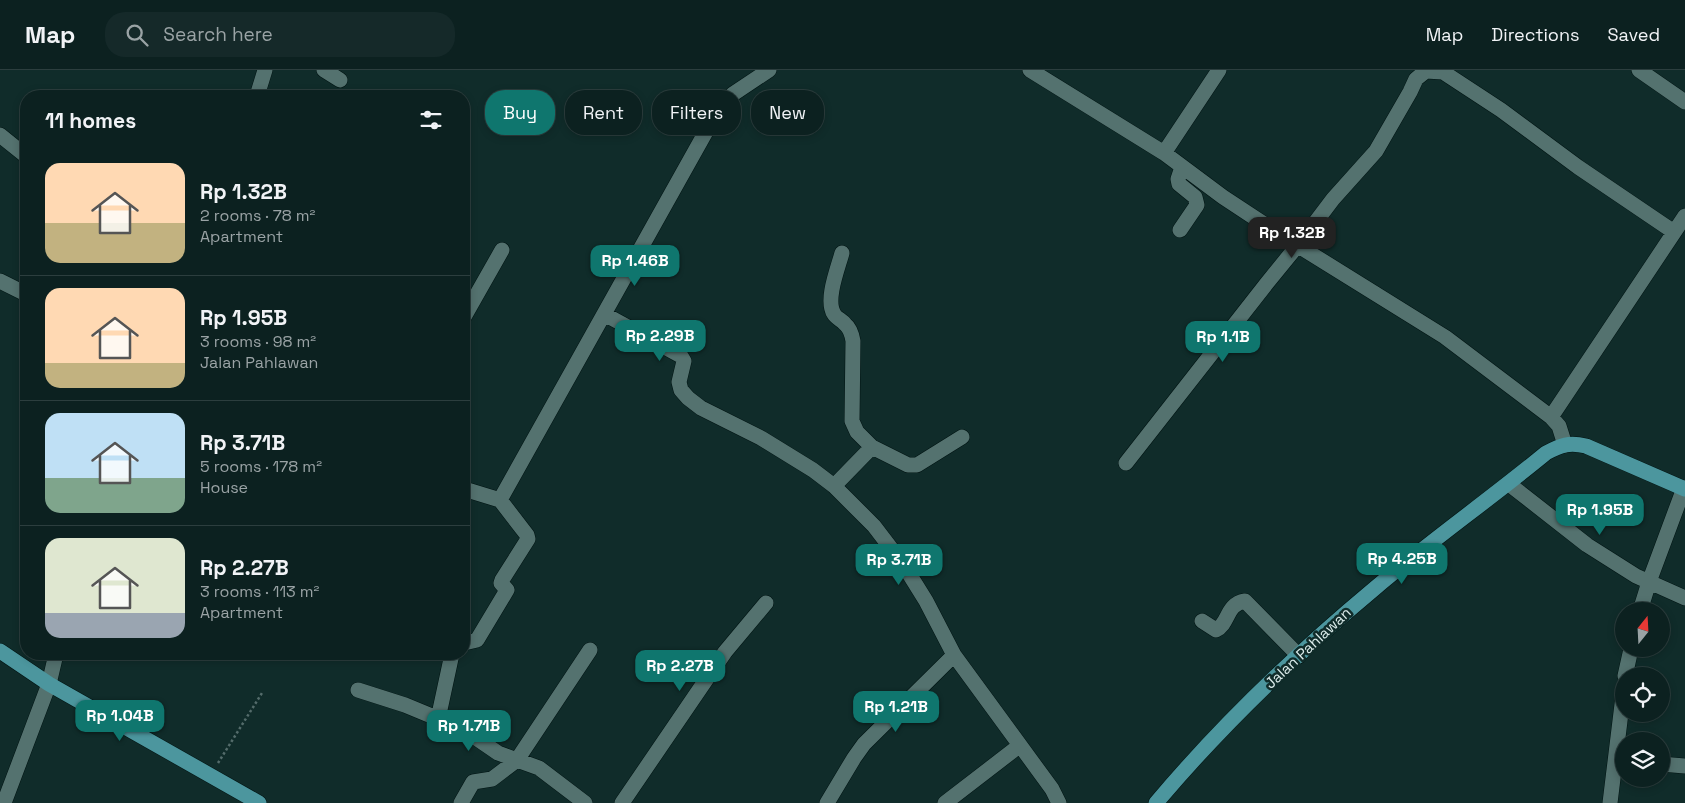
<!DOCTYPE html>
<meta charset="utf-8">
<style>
:root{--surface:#0c2120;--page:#152929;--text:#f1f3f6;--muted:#9aa3a5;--line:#2c3e3e;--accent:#0f766e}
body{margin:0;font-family:"Space Grotesk",sans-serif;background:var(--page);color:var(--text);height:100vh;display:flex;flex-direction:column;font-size:19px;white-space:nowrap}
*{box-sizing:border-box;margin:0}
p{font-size:16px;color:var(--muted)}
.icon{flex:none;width:28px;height:28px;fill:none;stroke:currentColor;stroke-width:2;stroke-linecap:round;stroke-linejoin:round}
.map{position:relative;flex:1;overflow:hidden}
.drawer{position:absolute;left:20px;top:20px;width:450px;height:570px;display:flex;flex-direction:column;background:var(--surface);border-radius:20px;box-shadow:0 2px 8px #0003,0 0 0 1px var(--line)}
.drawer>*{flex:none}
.banner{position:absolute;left:485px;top:20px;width:475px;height:45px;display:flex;gap:10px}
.needle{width:32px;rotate:18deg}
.controls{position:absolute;left:1615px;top:532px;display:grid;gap:10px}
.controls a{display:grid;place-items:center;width:55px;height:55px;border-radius:50%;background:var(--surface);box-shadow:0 2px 8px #0003,0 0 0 1px var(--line);font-size:25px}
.price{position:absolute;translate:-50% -42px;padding:0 11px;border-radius:10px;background:var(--accent);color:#fff;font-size:16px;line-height:32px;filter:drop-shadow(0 1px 2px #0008)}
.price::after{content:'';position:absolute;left:50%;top:30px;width:15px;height:11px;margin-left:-8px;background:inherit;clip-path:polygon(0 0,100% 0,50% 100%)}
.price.on{background:#222;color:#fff}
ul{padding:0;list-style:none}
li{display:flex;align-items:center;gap:15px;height:125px;padding:0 25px}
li+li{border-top:1px solid var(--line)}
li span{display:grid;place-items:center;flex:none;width:140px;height:100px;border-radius:15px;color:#555}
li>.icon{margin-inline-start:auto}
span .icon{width:60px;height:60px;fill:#fffc;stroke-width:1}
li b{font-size:21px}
h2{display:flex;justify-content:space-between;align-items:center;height:60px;padding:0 25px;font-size:21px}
.pill{padding:0 18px;border-radius:20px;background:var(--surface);box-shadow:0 2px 8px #0003,0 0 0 1px var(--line);font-size:18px;line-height:45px}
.pill.on{background:var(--accent);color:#fff}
header{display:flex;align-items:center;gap:30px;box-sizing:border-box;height:70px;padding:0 25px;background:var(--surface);border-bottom:1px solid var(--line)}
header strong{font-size:24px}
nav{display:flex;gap:28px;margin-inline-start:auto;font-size:18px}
.search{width:350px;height:45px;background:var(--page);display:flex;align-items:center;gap:12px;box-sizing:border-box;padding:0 18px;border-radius:20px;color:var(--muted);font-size:19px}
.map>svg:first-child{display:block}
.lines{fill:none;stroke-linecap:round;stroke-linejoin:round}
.minor-casing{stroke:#001413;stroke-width:16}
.major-casing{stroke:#001413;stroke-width:16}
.path{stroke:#546c6b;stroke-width:2.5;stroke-dasharray:2.5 2.5;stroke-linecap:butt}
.minor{stroke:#54726f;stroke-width:15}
.major{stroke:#4c969e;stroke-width:15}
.labels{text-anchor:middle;stroke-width:5;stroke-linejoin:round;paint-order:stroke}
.street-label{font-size:15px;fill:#dceceb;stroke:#102c2a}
</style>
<header>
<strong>Map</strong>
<div class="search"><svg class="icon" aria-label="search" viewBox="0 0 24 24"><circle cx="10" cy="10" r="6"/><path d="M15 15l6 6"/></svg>Search here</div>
<nav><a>Map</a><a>Directions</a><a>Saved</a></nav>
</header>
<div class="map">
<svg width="1685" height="733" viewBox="0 0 1685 733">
<rect width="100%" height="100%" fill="#102c2a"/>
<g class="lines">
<g class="minor-casing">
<path id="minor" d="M324,0L340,10
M1030,0L1164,83L1223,127L1276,162L1445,267L1551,347L1559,356L1565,375
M1639,0L1685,32
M257,26L265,0
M0,65L26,86
M1164,83L1219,0
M1180,160L1197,135L1195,127L1179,114L1178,109L1182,97
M0,211L26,224
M604,244L681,286L684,291L679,312L681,320L688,328L701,338L761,368L813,400L834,416L874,456L903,494L926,531L954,585L1052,719L1059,733
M464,247L502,180
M1551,347L1685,146
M872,377L908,395H917L962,367
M1126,393L1267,213L1302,170L1333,129L1376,81L1410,22L1416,9L1426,1L1443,2L1501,40L1578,97L1674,162
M1509,414L1587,475L1636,506L1685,528
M834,416L872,377L857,362L852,351L853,271C852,265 850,258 845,254C842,250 836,248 834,244C825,230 838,198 842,183
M464,419L500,430L527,465L528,469L502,510L501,513L507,520L477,570L464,573
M500,430L713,49L733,24L769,0
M1640,541L1649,512L1684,418
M1202,551L1216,560C1229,554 1226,534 1245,531L1299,586
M1625,606L1631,579
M358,620L405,635L463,659L498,683L539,698L585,733
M438,649L452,584
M1661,694L1685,696
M4,733L49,614L56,584
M461,733L473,712L492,709L517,690L590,580
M622,733L725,582L766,533
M827,733L854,688L864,674L954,585
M945,733L1019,676
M1610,733L1624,618"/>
</g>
<g class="major-casing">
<path id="major" d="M0,581L49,614L259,733
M1156,733C1221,656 1296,584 1374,519C1429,472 1489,430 1546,383C1561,375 1569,372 1586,376L1685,419"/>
</g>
<path class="path" d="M218,693L262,623"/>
<use href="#minor" class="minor"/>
<use href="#major" class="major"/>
</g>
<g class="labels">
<g class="street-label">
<text transform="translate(1308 578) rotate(-43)" y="5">Jalan Pahlawan</text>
</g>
</g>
</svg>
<div class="controls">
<a><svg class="needle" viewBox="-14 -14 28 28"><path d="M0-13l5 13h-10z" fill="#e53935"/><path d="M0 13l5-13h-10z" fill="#9aa3a5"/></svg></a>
<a><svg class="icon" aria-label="locate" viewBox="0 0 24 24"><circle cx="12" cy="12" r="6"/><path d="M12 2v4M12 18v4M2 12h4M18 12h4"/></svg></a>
<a><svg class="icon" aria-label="layers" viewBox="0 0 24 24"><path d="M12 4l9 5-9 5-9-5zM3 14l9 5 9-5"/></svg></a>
</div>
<b class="price on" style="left:1292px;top:189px">Rp 1.32B</b>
<b class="price" style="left:635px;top:217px">Rp 1.46B</b>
<b class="price" style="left:660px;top:292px">Rp 2.29B</b>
<b class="price" style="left:1223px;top:293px">Rp 1.1B</b>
<b class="price" style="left:1600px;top:466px">Rp 1.95B</b>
<b class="price" style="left:1402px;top:515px">Rp 4.25B</b>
<b class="price" style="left:899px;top:516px">Rp 3.71B</b>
<b class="price" style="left:680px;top:622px">Rp 2.27B</b>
<b class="price" style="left:896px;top:663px">Rp 1.21B</b>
<b class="price" style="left:120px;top:672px">Rp 1.04B</b>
<b class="price" style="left:469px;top:682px">Rp 1.71B</b>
<div class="banner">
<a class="pill on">Buy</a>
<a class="pill">Rent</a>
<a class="pill">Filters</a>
<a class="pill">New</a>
</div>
<section class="drawer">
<h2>11 homes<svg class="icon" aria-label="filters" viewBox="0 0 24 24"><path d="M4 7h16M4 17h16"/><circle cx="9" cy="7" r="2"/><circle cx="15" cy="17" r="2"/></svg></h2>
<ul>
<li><span style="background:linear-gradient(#ffd9b3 60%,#c2b280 0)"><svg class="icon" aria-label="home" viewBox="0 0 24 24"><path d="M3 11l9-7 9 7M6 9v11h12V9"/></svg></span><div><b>Rp 1.32B</b><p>2 rooms · 78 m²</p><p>Apartment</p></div></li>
<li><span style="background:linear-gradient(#ffd9b3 75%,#c2b280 0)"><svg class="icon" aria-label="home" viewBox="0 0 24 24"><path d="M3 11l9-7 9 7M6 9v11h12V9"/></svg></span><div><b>Rp 1.95B</b><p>3 rooms · 98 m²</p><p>Jalan Pahlawan</p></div></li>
<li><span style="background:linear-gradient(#bfe0f5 65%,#7fa58c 0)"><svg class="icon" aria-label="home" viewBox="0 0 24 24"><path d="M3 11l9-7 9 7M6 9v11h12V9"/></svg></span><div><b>Rp 3.71B</b><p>5 rooms · 178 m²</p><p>House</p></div></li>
<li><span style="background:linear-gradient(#dfe7d0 75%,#9aa5b1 0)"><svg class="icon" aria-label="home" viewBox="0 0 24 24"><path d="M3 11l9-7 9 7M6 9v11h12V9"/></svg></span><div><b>Rp 2.27B</b><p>3 rooms · 113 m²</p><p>Apartment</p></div></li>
</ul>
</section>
</div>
